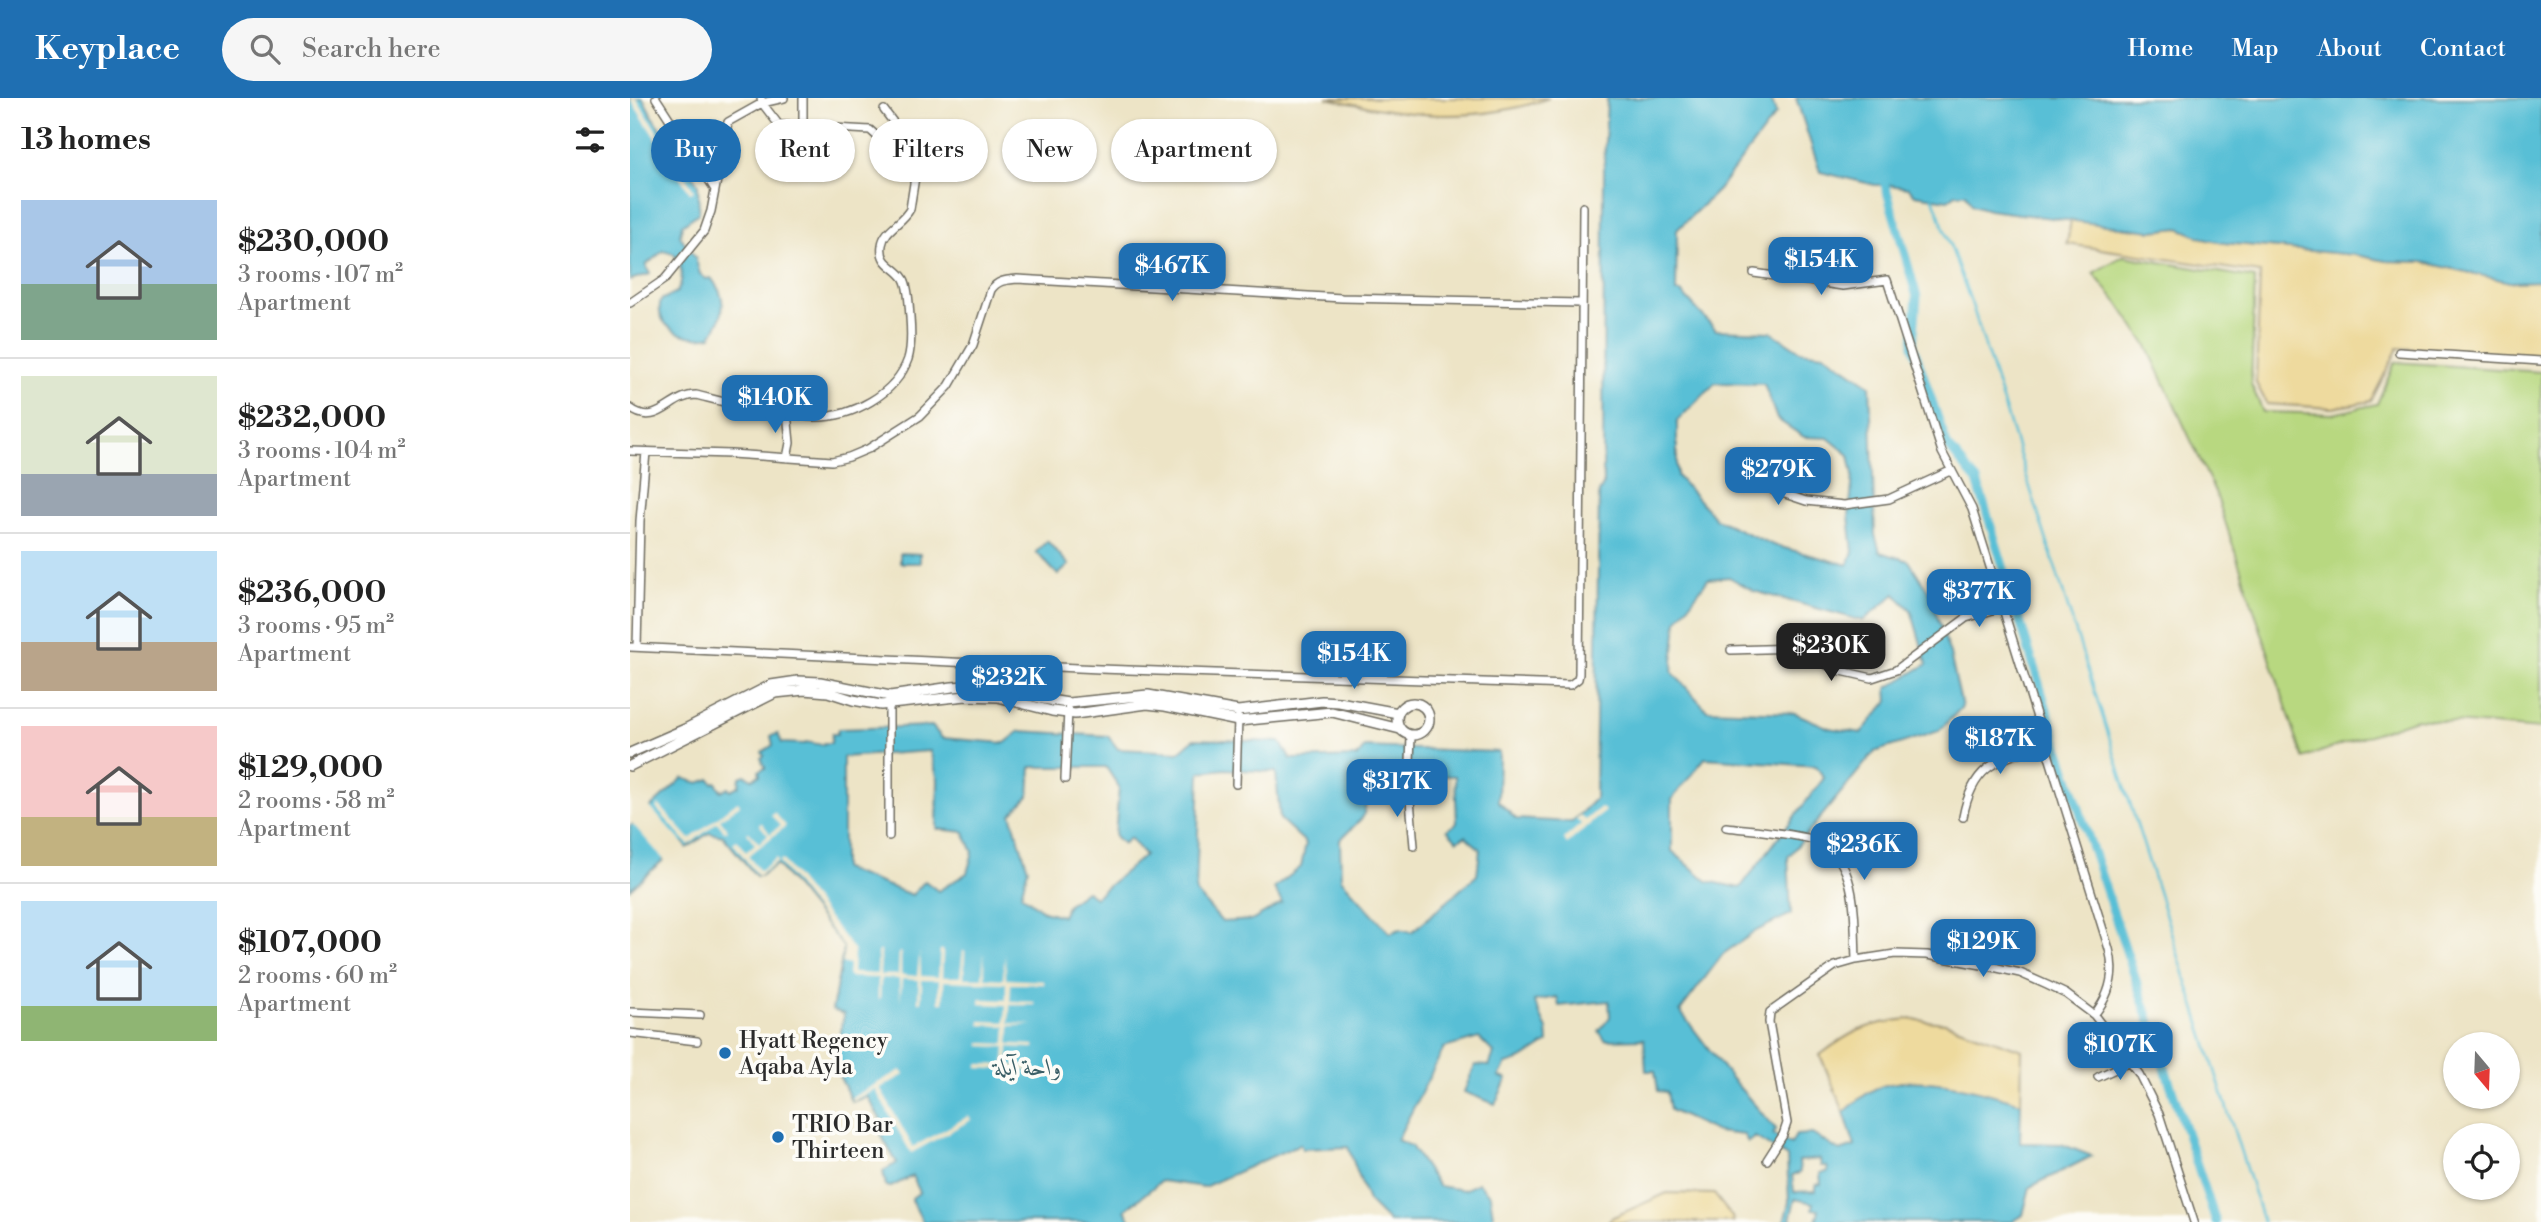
<!DOCTYPE html>
<meta charset="utf-8">
<style>
:root{--surface:#fff;--page:#f6f6f6;--text:#222;--muted:#767676;--line:#e0e0e0;--accent:#1f6fb2}
body{margin:0;font-family:"Libre Bodoni",Amiri,serif;background:var(--page);color:var(--text);height:100vh;display:flex;flex-direction:column;font-size:26px;white-space:nowrap}
*{box-sizing:border-box;margin:0}
p{font-size:23px;color:var(--muted)}
.icon{flex:none;width:38px;height:38px;fill:none;stroke:currentColor;stroke-width:2;stroke-linecap:round;stroke-linejoin:round}
.map{position:relative;flex:1;overflow:hidden}
.panel{display:flex;flex-direction:column;background:var(--surface);width:630px}
.panel>*{flex:none}
.top-card{position:absolute;left:21px;top:21px;width:665px;height:63px;display:flex;gap:14px}
.needle{width:46px;rotate:161deg}
.fabs{position:absolute;left:1813px;top:934px;display:grid;gap:14px}
.fabs a{display:grid;place-items:center;width:77px;height:77px;border-radius:50%;background:var(--surface);box-shadow:0 2px 5px #0004;font-size:35px}
.price{position:absolute;translate:-50% -60px;padding:0 16px;border-radius:14px;background:var(--accent);color:#fff;font-size:23px;line-height:46px;filter:drop-shadow(0 2px 4px #0008)}
.price::after{content:'';position:absolute;left:50%;top:42px;width:21px;height:16px;margin-left:-10px;background:inherit;clip-path:polygon(0 0,100% 0,50% 100%)}
.price.selected{background:#222;color:#fff}
ul{padding:0;list-style:none}
li{display:flex;align-items:center;gap:21px;height:175px;padding:0 21px}
li+li{border-top:2px solid var(--line)}
li span{display:grid;place-items:center;flex:none;width:196px;height:140px;border-radius:0px;color:#555}
li>.icon{margin-inline-start:auto}
span .icon{width:84px;height:84px;fill:#fffc;stroke-width:1}
li b{font-size:30px}
h2{display:flex;justify-content:space-between;align-items:center;height:84px;padding:0 21px;font-size:30px}
.chip{padding:0 24px;border-radius:32px;background:var(--surface);box-shadow:0 2px 5px #0004;font-size:24px;line-height:63px}
.chip.selected{background:var(--accent);color:#fff}
header{display:flex;align-items:center;gap:42px;box-sizing:border-box;height:98px;padding:0 35px;background:var(--accent);color:#fff}
header strong{font-size:33px}
nav{display:flex;gap:38px;margin-inline-start:auto;font-size:24px}
.search{width:490px;height:63px;background:var(--page);display:flex;align-items:center;gap:18px;box-sizing:border-box;padding:0 24px;border-radius:38px;color:var(--muted);font-size:26px}
main{display:flex;flex:1;min-height:0}
.map>svg:first-child{display:block}
.green{fill:#b8d880;stroke:#728256;stroke-width:2}
.sand{fill:#eeda9e;stroke:#8c8264;stroke-width:2}
.water{fill:#59bfd6;stroke:#427580;stroke-width:2;fill-rule:evenodd}
.pier{fill:#ede4c6}
.lines{fill:none;stroke-linecap:round;stroke-linejoin:round}
.stream{stroke:#59bfd6;stroke-width:2.5}
.canal{stroke:#59bfd6;stroke-width:9}
.minor-casing{stroke:#6f6c61;stroke-width:10}
.tertiary-casing{stroke:#6f6c61;stroke-width:12}
.minor{stroke:#fff;stroke-width:7}
.tertiary{stroke:#fff;stroke-width:9}
.poi-dot{fill:#1f6fb2;stroke:#fdfcf7;stroke-width:2.5}
.labels{text-anchor:middle;stroke-width:7;stroke-linejoin:round;paint-order:stroke}
.poi-label{font-size:23px;fill:#2b2b2b;stroke:#fdfcf7;text-anchor:start}
.water-label{font-size:24px;font-style:italic;fill:#3b5f67;stroke:#fdfcf7}
</style>
<header>
<strong>Keyplace</strong>
<div class="search"><svg class="icon" aria-label="search" viewBox="0 0 24 24"><circle cx="10" cy="10" r="6"/><path d="M15 15l6 6"/></svg>Search here</div>
<nav><a>Home</a><a>Map</a><a>About</a><a>Contact</a></nav>
</header>
<main>
<section class="panel">
<h2>13 homes<svg class="icon" aria-label="filters" viewBox="0 0 24 24"><path d="M4 7h16M4 17h16"/><circle cx="9" cy="7" r="2"/><circle cx="15" cy="17" r="2"/></svg></h2>
<ul>
<li><span style="background:linear-gradient(#a9c7e8 60%,#7fa58c 0)"><svg class="icon" aria-label="home" viewBox="0 0 24 24"><path d="M3 11l9-7 9 7M6 9v11h12V9"/></svg></span><div><b>$230,000</b><p>3 rooms · 107 m²</p><p>Apartment</p></div></li>
<li><span style="background:linear-gradient(#dfe7d0 70%,#9aa5b1 0)"><svg class="icon" aria-label="home" viewBox="0 0 24 24"><path d="M3 11l9-7 9 7M6 9v11h12V9"/></svg></span><div><b>$232,000</b><p>3 rooms · 104 m²</p><p>Apartment</p></div></li>
<li><span style="background:linear-gradient(#bfe0f5 65%,#b9a48a 0)"><svg class="icon" aria-label="home" viewBox="0 0 24 24"><path d="M3 11l9-7 9 7M6 9v11h12V9"/></svg></span><div><b>$236,000</b><p>3 rooms · 95 m²</p><p>Apartment</p></div></li>
<li><span style="background:linear-gradient(#f6c9c9 65%,#c2b280 0)"><svg class="icon" aria-label="home" viewBox="0 0 24 24"><path d="M3 11l9-7 9 7M6 9v11h12V9"/></svg></span><div><b>$129,000</b><p>2 rooms · 58 m²</p><p>Apartment</p></div></li>
<li><span style="background:linear-gradient(#bfe0f5 75%,#8fb573 0)"><svg class="icon" aria-label="home" viewBox="0 0 24 24"><path d="M3 11l9-7 9 7M6 9v11h12V9"/></svg></span><div><b>$107,000</b><p>2 rooms · 60 m²</p><p>Apartment</p></div></li>
</ul>
</section>
<div class="map">
<svg width="1911" height="1124" viewBox="0 0 1911 1124">
<rect width="100%" height="100%" fill="#fdfcf7"/>
<filter id="ink" filterUnits="userSpaceOnUse"><feTurbulence type="fractalNoise" baseFrequency=".0143" numOctaves="2"/><feDisplacementMap in="SourceGraphic" scale="14" xChannelSelector="R" yChannelSelector="G"/><feConvolveMatrix kernelMatrix="1 2 1 2 8 2 1 2 1" color-interpolation-filters="sRGB"/></filter>
<filter id="wash" filterUnits="userSpaceOnUse"><feTurbulence type="fractalNoise" baseFrequency=".00686" numOctaves="4" result="noise"/><feDisplacementMap in="SourceGraphic" scale="28" xChannelSelector="R" yChannelSelector="G"/><feGaussianBlur stdDeviation="1.57" result="paint"/><feColorMatrix in="noise" values="0 0 0 0 0 0 0 0 0 0 0 0 0 0 0 0 0 1.4 0 .05"/><feComposite in="paint" operator="in"/></filter>
<g filter="url(#wash)">
<rect width="100%" height="100%" fill="#ede4c6"/>
<path class="green" d="M1493,158L1625,180L1621,286L1633,314L1703,316L1747,306L1765,264L1911,274V631L1786,621L1673,660L1586,396L1517,248L1488,205L1463,175Z"/>
<path class="sand" d="M697,0H919C844,27 773,18 697,0Z
M1441,122L1521,133L1549,130L1578,142L1594,145L1726,157L1756,163L1793,164L1880,184L1911,183V259L1768,250L1741,303L1703,310L1637,306L1626,285L1630,175L1437,146Z
M1278,921L1315,925L1392,952L1391,1005C1351,993 1284,972 1245,991C1234,996 1223,1007 1214,1014L1190,957C1221,933 1238,925 1278,921Z
M1037,1095L1084,1096L1102,1119L1104,1124H978L981,1120Z"/>
<path class="water" d="M0,0H13L25,23L68,86L69,115L52,127L50,138L65,159L70,176L76,181L81,180C98,200 95,217 81,238C59,244 22,230 31,202L47,194C55,179 52,169 44,156L33,153L16,167L20,176L0,182Z
M977,0H1141L1146,16L1088,92L1047,132L1046,194H1051L1086,232L1141,234L1170,253L1194,256L1240,287L1245,437L1250,454L1279,463L1299,494L1320,556L1332,609L1309,633L1244,654L1158,759L1161,816L1126,833L1093,856L1050,913L1101,980L1146,1031L1143,1037L1161,1046L1166,1037L1182,1036L1210,1053L1225,1048L1214,1014C1223,1007 1234,996 1245,991C1284,972 1351,993 1391,1005L1390,1045L1431,1046L1462,1058L1400,1089L1393,1117L1382,1124H1191L1186,1123L1189,1112L1182,1111L1183,1105L1165,1101L1160,1122L1165,1124H1154L1159,1104L1157,1059L1125,1039L1118,1044L1114,1037L1087,1034L1040,1012L1037,994L1028,993L1025,973H1016L1014,941L975,942L969,933L980,919L979,903L929,908L927,899L904,903L917,931L918,944L892,961L876,966L869,979L877,981L865,1006L834,994L845,967L859,968L864,955L849,940L814,950L767,1042L781,1048L808,1088L834,1092L848,1085L860,1097L864,1124H759L738,1103L718,1049L672,1051L670,1046L574,1089L531,1083L495,1112L502,1124H293L282,1103V1100L290,1094L282,1078L261,1089L256,1088L253,1073L267,1065L251,1037L257,1033L237,998L222,1004L205,969L214,916L202,912L214,849L147,766L130,778H126L93,738L79,735L57,750L53,745L0,791V728L53,680L69,685L80,681L83,685L86,684L91,693L98,690L100,692L109,688L110,679L115,677L122,681L130,677L129,673L135,670L131,660L134,658L132,654L143,647L141,638L148,636L152,645L175,646L176,644L193,647L194,645H201L202,636H207L208,631L302,628L312,640L375,645L390,633L478,638L488,651L549,654L564,641L650,644L661,661L727,659L735,649L869,654L868,703L886,721L942,724L965,701L969,395L973,387L974,68ZM1085,285L1134,286L1147,321L1174,339L1198,340L1219,357L1223,377L1219,418L1223,454L1218,467L1143,447L1086,421L1047,378V323ZM1099,479L1124,493L1233,523L1265,496L1281,512L1297,566L1257,590L1258,603L1231,635L1199,630L1165,615L1077,612L1042,574L1047,523L1078,481ZM300,653L308,682L307,731L334,734L343,754L337,775L308,793L295,783L282,797L213,771V659ZM1075,660L1186,668L1194,680L1110,790L1077,783L1042,753V701ZM401,669H476L489,689L485,738L493,746L500,740L515,757L465,799L456,793L438,806L432,818L413,813L391,796L398,771L381,716L399,698ZM595,671L646,674L650,721L676,745L671,769L644,790L652,805L623,822L592,824L566,794L570,674ZM743,677L825,678L827,725L817,732L827,743L835,738L850,751L847,777L782,834L770,831L760,835L711,781L710,742L733,719ZM1190,1061L1191,1068H1197L1198,1074L1190,1075L1191,1086L1186,1087V1093L1164,1094L1162,1077L1170,1075L1169,1063Z
M1166,0H1911V183L1880,184L1793,164L1756,163L1726,157L1594,145L1578,142L1549,130L1521,133L1359,112L1342,107L1336,96H1326L1318,102L1285,97L1279,90L1260,87L1257,83L1252,84V87H1245L1190,74Z
M417,443L439,467L428,477L406,454Z
M270,455L290,456V465H270Z"/>
<path class="pier" d="M0,0H6L64,93L60,95Z
M108,703L110,707L90,721L98,732L95,734L87,724L59,747L26,710L29,707L60,741Z
M18,707L57,750L55,753L52,750L36,764L0,723Z
M971,709L975,713L937,746L934,741L951,726L946,720L950,717L955,722Z
M144,714L156,728L118,758L130,773L146,760L148,763L128,778L103,745L107,742L116,754L125,746L117,735L119,734L129,745L138,737L129,726L132,725L140,736L150,728L141,717Z
M152,761L224,852L223,875L247,876L248,853H251L250,877H268L269,854H271V877L287,878L290,854L291,878L308,879L310,852H313L312,879H330L333,853H335L334,880H352L354,854L355,880L373,881L375,856L376,881L414,883V886H381L380,903L405,904V907H380L379,925L404,927L380,928L379,946L404,947V950L379,949L378,967L404,968L403,973L348,970V966L374,967L375,949L350,948V945L375,946L376,928L350,927V923L375,924L376,907L350,906V901L376,902V885L314,883L313,905H309V882H292L291,904H288L289,882L272,881L270,903L269,881L251,880L250,902H248V880L218,879L219,867L212,865L214,849L149,764Z
M271,972L274,977L250,990L283,1049L339,1018L341,1022L281,1055L245,991L223,1003L221,1000Z"/>
<g class="lines">
<path class="stream" d="M1303,100L1342,207L1633,1124"/>
<path class="canal" d="M1254,83L1287,199L1283,247L1317,347L1347,383L1427,644L1586,1124"/>
</g>
</g>
<g filter="url(#ink)">
<g class="lines">
<g class="minor-casing">
<path id="minor" d="M26,0L84,90
M131,0L132,5L149,27L240,32L250,41L279,45
M173,0V29
M1124,175L1213,188L1257,182L1312,354L1342,411L1479,851C1486,876 1480,897 1464,917
M0,205L35,181L74,133L81,113L98,24L132,5L154,0
M1769,254L1911,263
M0,310C28,331 40,297 66,297C98,305 122,312 155,314C166,315 177,320 187,319C222,319 266,296 278,261C282,248 281,232 280,219C279,208 279,190 274,181C266,168 249,167 252,147C254,131 273,125 280,111L290,47L279,45L254,12
M157,314L160,345L157,360
M0,353L101,356L202,363L219,359L238,351L290,318L319,288L343,247L361,192C368,182 376,182 387,181L712,200L951,205
M1103,360L1143,392L1176,403L1214,407L1259,401L1320,373
M0,549L470,571L940,587L948,581L949,576L953,109
M7,549L10,423L16,354
M1101,552L1163,550L1207,572L1242,580L1266,572L1336,520L1373,509
M781,638L779,691L784,748
M435,681L438,612
M606,686L608,620
M1333,719C1343,666 1367,662 1414,647
M1096,729C1122,732 1151,734 1177,740C1230,752 1224,820 1226,862
M259,738V602
M0,914L70,917
M0,935L67,943
M1468,979L1500,964
M1137,1062L1153,1037L1157,1025L1139,924L1140,914L1205,868L1226,862L1265,856L1297,857L1363,869L1390,875L1417,887L1436,896L1464,917L1509,976L1529,1016L1564,1124"/>
</g>
<g class="tertiary-casing">
<path id="tertiary" d="M767 621a16 16 0 1 1 32 0a16 16 0 1 1-32 0Z
M0,655L55,631L141,587L168,583L190,584L260,598L322,589L349,587L373,590L413,601L438,605L518,597L608,613L692,603L709,604L768,615
M0,668L145,595L174,592L198,594L223,602L251,607L336,598L368,599L422,613L445,616L517,606L535,608L608,623L702,614L770,631"/>
</g>
<use href="#minor" class="minor"/>
<use href="#tertiary" class="tertiary"/>
</g>
</g>
<g class="poi-dot">
<circle cx="95" cy="955" r="7"/>
<circle cx="148" cy="1039" r="7"/>
</g>
<g class="labels">
<g class="poi-label">
<text x="109" y="950">Hyatt Regency<tspan x="109" dy="26">Aqaba Ayla</tspan></text>
<text x="162" y="1034">TRIO Bar<tspan x="162" dy="26">Thirteen</tspan></text>
</g>
<g class="water-label">
<text x="398" y="977">واحة آيلة</text>
</g>
</g>
</svg>
<div class="fabs">
<a><svg class="needle" viewBox="-14 -14 28 28"><path d="M0-13l5 13h-10z" fill="#e53935"/><path d="M0 13l5-13h-10z" fill="#767676"/></svg></a>
<a><svg class="icon" aria-label="locate" viewBox="0 0 24 24"><circle cx="12" cy="12" r="6"/><path d="M12 2v4M12 18v4M2 12h4M18 12h4"/></svg></a>
</div>
<b class="price" style="left:1191px;top:199px">$154K</b>
<b class="price" style="left:542px;top:205px">$467K</b>
<b class="price" style="left:145px;top:337px">$140K</b>
<b class="price" style="left:1148px;top:409px">$279K</b>
<b class="price" style="left:1349px;top:531px">$377K</b>
<b class="price selected" style="left:1201px;top:585px">$230K</b>
<b class="price" style="left:724px;top:593px">$154K</b>
<b class="price" style="left:379px;top:617px">$232K</b>
<b class="price" style="left:1370px;top:678px">$187K</b>
<b class="price" style="left:767px;top:721px">$317K</b>
<b class="price" style="left:1234px;top:784px">$236K</b>
<b class="price" style="left:1353px;top:881px">$129K</b>
<b class="price" style="left:1490px;top:984px">$107K</b>
<div class="top-card">
<a class="chip selected">Buy</a>
<a class="chip">Rent</a>
<a class="chip">Filters</a>
<a class="chip">New</a>
<a class="chip">Apartment</a>
</div>
</div>
</main>
